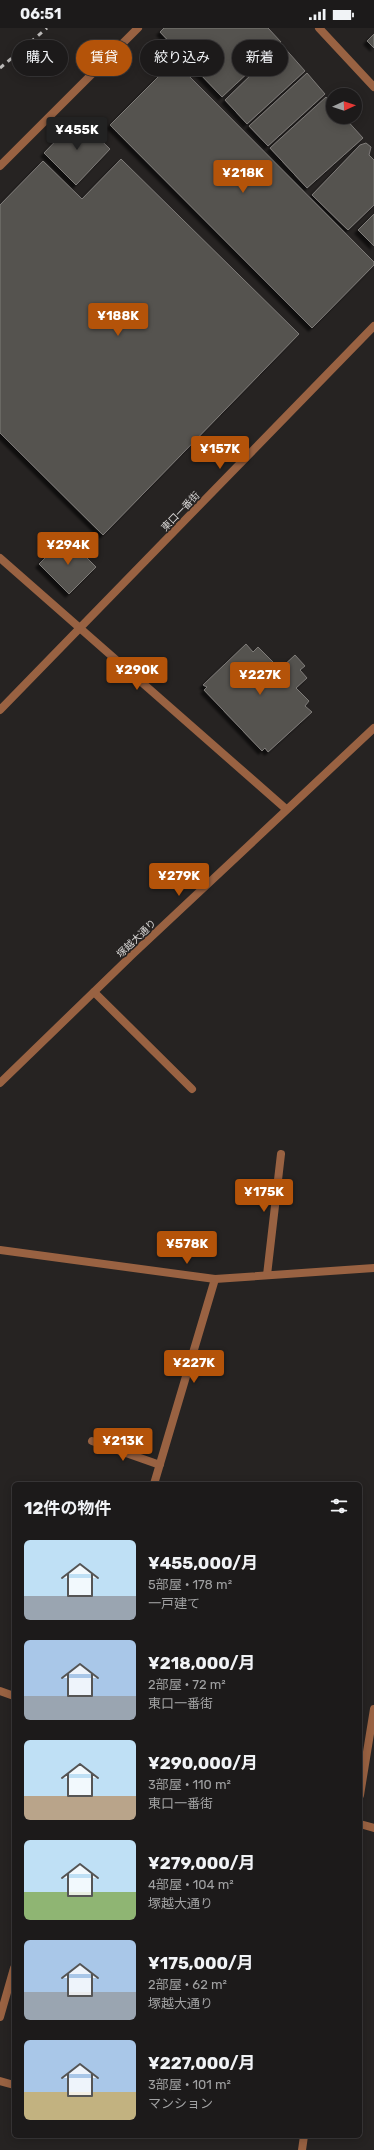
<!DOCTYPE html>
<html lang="ja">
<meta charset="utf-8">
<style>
:root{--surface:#1c1a1a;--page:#292727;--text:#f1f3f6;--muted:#a0a1a2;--line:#3a3839;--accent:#b45309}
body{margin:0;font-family:Rubik,"Noto Sans JP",sans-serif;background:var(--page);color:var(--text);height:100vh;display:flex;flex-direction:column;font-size:15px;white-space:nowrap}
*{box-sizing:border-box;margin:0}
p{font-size:13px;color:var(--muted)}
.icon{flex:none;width:22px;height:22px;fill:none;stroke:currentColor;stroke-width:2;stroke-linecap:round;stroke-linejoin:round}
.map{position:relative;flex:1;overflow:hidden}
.sheet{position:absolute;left:12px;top:1454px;width:350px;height:656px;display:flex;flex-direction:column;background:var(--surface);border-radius:6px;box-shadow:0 2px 10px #0003,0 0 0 1px var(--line)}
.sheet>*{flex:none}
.hud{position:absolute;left:12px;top:12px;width:350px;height:36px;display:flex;gap:8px}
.needle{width:26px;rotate:87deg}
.controls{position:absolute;left:326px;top:60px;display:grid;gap:8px}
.controls a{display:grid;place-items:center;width:36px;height:36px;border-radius:50%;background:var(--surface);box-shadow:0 2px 10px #0003,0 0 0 1px var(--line);font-size:20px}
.price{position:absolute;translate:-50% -34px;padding:0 9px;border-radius:4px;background:var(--accent);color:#fff;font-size:13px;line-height:26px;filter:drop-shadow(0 1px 2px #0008)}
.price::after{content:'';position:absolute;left:50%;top:24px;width:12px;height:9px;margin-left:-6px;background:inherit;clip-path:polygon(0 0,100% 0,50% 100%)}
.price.current{background:#222;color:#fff}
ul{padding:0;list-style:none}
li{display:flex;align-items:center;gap:12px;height:100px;padding:0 12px}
li span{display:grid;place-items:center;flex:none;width:112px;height:80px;border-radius:6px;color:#555}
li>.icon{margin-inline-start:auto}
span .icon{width:48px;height:48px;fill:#fffc;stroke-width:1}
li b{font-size:17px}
h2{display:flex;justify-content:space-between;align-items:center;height:48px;padding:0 12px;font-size:17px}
.chip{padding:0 14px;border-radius:18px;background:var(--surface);box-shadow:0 2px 10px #0003,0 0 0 1px var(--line);font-size:14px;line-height:36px}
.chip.current{background:var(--accent);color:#fff}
.status{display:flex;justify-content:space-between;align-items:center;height:28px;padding:0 20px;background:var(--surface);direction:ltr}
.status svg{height:11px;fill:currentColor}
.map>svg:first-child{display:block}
.building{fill:#555250;stroke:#7f7c79;filter:url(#shadow)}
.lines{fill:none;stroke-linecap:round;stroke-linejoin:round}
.service{stroke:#996242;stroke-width:8}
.minor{stroke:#996242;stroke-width:8}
.tertiary{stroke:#996242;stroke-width:8}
.rail{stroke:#bbb9b8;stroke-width:3;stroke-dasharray:5 5;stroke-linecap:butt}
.labels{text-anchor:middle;stroke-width:3.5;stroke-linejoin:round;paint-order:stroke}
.street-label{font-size:10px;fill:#d9d7d6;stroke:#262322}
</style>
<div class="status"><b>06:51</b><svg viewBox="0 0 49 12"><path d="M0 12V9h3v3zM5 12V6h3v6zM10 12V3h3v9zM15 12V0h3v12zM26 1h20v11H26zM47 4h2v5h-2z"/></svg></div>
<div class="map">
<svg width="374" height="2122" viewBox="0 0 374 2122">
<defs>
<filter id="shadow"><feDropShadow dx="-3.5" dy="3.5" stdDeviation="1" flood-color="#0009"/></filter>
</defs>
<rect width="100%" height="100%" fill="#262322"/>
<path class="building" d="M164,0H268L281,14L222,69L160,4Z
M374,6V20L367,13Z
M282,17L305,43L247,96L225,72Z
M174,33L374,234V237L312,300L110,97Z
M307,45L325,66L268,118L249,98Z
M326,69L333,77V89H344L363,110L307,160L270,120Z
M78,90L110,121L76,157L44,125Z
M366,115L371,119L369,127L374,132V177L348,202L312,167L360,117Z
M121,131L299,306L103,507L0,405V177L43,133L82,171Z
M374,186V218L358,202Z
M66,509L96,539L69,566L39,536Z
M246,616L253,624L258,619L280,641L295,627L305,638L300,642L307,650L296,660L309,673L305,678L312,684L268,724L265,720L262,723L204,662L207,659L203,657Z"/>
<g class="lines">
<path class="service" d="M94,964L192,1061"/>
<path class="minor" d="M319,0L374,59
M0,138L138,0
M0,530L286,781
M0,682L374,298
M267,1247L281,1126
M92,1413L160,1437
M154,1456L215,1251
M0,1663L14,1668
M360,1796L374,1800
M0,1989L14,1940
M0,2053L14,2057"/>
<path class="tertiary" d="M0,1055L133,926L374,700
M0,1222L215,1251L374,1240
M360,1767L374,1681
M302,2122L304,2108"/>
<path class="rail" d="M0,40L47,0"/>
</g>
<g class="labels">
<g class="street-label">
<text transform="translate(180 483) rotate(-46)" y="4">東口一番街</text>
<text transform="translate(136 910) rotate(-44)" y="4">塚越大通り</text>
</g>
</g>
</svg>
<div class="controls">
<a><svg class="needle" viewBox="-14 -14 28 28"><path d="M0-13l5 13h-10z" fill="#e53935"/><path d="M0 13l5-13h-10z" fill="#a0a1a2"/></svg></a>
</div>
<b class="price current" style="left:77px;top:123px">¥455K</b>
<b class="price" style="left:243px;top:166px">¥218K</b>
<b class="price" style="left:118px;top:309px">¥188K</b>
<b class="price" style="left:220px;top:442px">¥157K</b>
<b class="price" style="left:68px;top:538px">¥294K</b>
<b class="price" style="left:137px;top:663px">¥290K</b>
<b class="price" style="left:260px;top:668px">¥227K</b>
<b class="price" style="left:179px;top:869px">¥279K</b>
<b class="price" style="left:264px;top:1185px">¥175K</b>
<b class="price" style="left:187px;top:1237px">¥578K</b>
<b class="price" style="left:194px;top:1356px">¥227K</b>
<b class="price" style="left:123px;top:1434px">¥213K</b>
<div class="hud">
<a class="chip">購入</a>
<a class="chip current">賃貸</a>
<a class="chip">絞り込み</a>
<a class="chip">新着</a>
</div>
<section class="sheet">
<h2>12件の物件<svg class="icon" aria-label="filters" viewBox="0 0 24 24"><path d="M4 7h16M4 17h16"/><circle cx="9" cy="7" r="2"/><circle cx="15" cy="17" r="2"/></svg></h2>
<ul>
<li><span style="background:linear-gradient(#bfe0f5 70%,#9aa5b1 0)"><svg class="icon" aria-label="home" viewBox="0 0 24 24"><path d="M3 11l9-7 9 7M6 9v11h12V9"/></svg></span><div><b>¥455,000/月</b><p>5部屋 · 178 m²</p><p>一戸建て</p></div></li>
<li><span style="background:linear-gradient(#a9c7e8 70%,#9aa5b1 0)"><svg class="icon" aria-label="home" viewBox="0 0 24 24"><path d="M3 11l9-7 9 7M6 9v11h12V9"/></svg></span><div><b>¥218,000/月</b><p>2部屋 · 72 m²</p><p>東口一番街</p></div></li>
<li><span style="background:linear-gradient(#bfe0f5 70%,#b9a48a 0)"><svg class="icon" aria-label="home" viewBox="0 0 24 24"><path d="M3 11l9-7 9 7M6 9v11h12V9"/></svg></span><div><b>¥290,000/月</b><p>3部屋 · 110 m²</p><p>東口一番街</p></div></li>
<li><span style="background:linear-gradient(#bfe0f5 65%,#8fb573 0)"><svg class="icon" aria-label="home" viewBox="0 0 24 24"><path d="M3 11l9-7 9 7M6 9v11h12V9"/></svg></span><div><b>¥279,000/月</b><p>4部屋 · 104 m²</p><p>塚越大通り</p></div></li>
<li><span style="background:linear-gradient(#a9c7e8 65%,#9aa5b1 0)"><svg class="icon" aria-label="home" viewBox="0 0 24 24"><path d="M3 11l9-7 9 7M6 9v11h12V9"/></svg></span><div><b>¥175,000/月</b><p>2部屋 · 62 m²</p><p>塚越大通り</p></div></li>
<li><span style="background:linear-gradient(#a9c7e8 65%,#c2b280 0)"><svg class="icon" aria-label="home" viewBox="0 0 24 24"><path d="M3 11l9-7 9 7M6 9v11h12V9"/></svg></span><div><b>¥227,000/月</b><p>3部屋 · 101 m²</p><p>マンション</p></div></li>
</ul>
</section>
</div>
